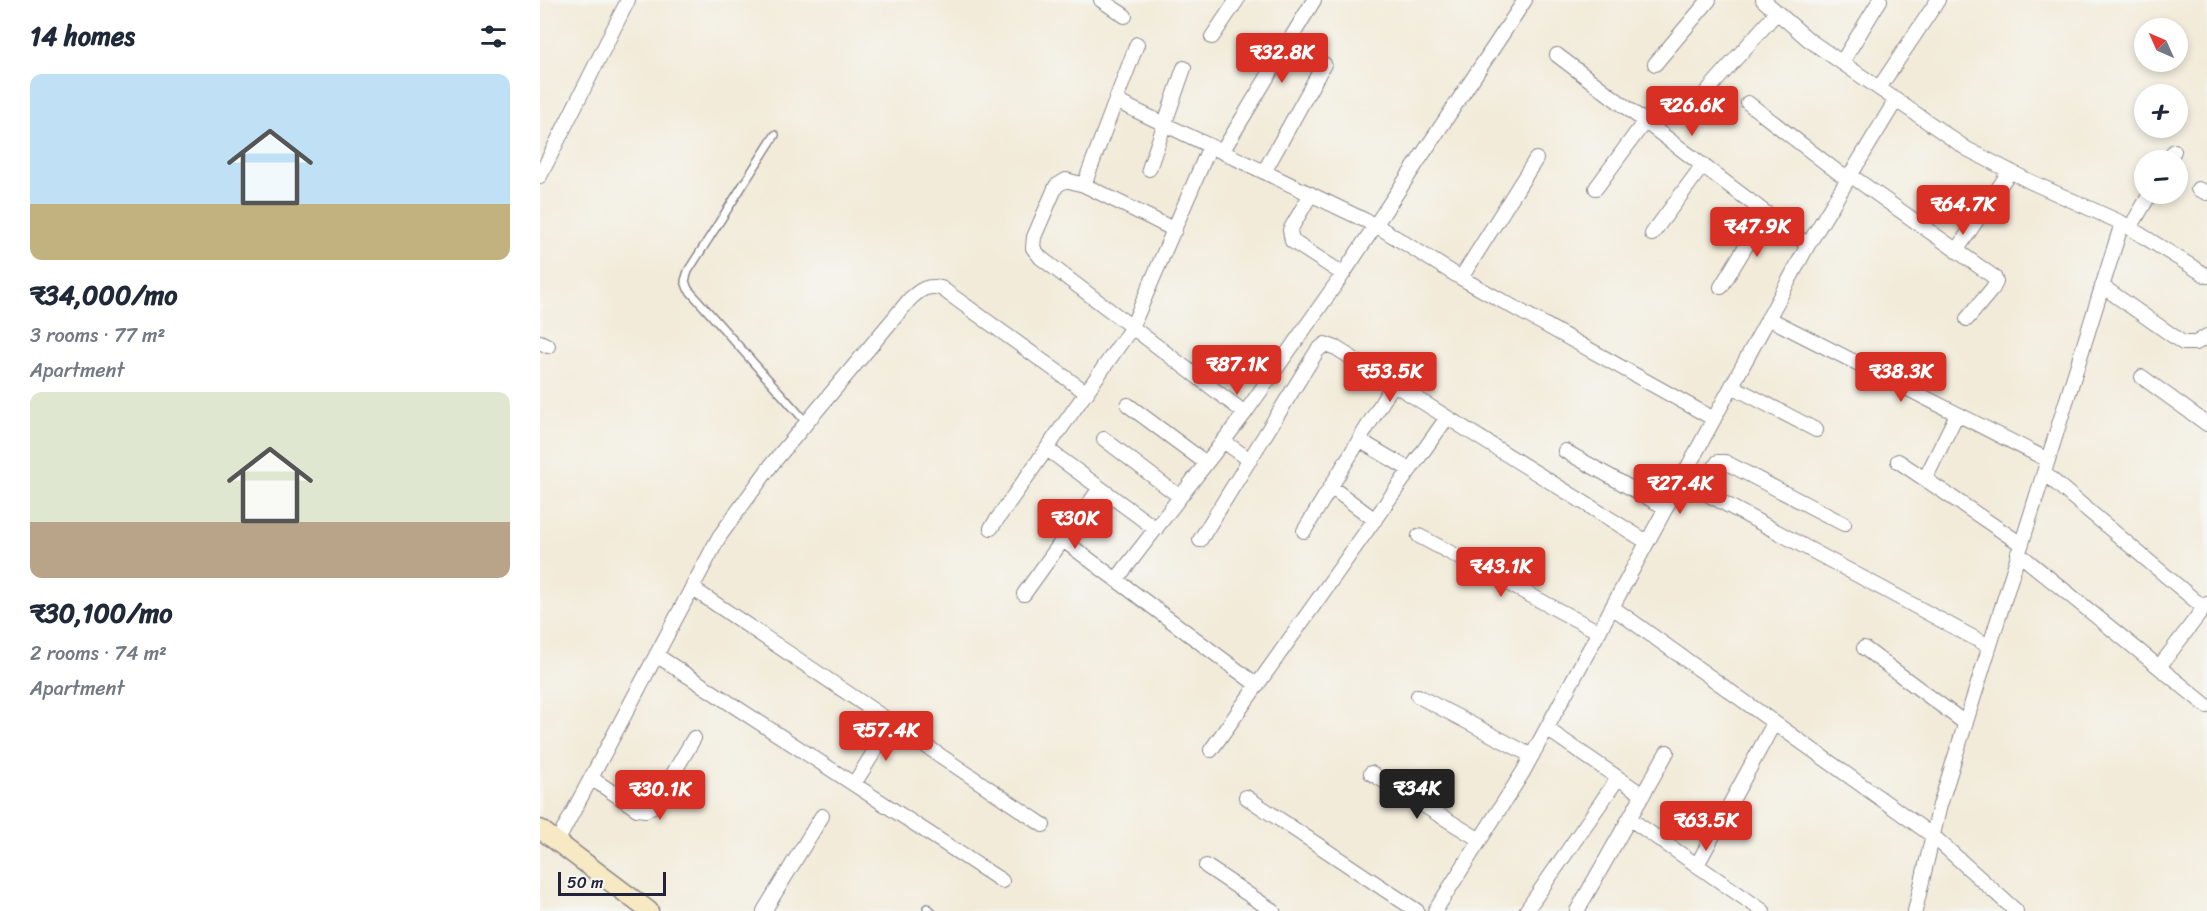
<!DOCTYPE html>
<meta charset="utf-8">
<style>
:root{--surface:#fff;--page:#f2f2f3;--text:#1f2937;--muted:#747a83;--accent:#d93025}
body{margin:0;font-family:Sriracha,sans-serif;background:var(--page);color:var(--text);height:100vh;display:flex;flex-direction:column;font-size:22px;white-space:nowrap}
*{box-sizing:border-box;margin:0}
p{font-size:20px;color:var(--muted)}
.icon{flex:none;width:33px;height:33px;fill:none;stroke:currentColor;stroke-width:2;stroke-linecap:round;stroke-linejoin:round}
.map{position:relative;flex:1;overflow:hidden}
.drawer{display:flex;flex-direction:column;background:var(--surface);width:540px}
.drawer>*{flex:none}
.needle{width:39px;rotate:315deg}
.tools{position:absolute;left:1594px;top:18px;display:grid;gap:12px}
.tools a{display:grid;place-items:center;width:54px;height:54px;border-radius:50%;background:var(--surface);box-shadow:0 3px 9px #0003;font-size:30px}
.scale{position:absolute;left:18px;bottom:15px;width:108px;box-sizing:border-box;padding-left:6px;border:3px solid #22223b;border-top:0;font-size:16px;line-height:21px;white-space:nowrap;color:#22223b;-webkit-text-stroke:4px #f6f6f2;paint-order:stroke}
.price{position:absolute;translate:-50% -51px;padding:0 14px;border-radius:6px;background:var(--accent);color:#fff;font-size:20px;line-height:39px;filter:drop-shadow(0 2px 3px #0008)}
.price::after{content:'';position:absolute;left:50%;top:36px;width:18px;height:14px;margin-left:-9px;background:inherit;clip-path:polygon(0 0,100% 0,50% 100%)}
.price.on{background:#222;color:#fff}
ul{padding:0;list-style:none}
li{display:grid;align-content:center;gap:12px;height:318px;padding:0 30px}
li span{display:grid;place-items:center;height:186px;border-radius:12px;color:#555}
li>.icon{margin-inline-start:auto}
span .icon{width:108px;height:108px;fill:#fffc;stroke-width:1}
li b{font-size:26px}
h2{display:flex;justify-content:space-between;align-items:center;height:72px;padding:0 30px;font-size:26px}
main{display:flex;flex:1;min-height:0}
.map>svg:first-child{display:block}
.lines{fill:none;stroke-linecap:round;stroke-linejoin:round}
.lane-casing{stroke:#8a868a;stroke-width:10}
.street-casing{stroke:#8a868a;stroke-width:16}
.secondary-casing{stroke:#8a868a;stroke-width:21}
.lane{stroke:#fff;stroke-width:7}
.street{stroke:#fff;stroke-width:14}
.secondary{stroke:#f7e9c3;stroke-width:18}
</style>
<main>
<section class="drawer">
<h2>14 homes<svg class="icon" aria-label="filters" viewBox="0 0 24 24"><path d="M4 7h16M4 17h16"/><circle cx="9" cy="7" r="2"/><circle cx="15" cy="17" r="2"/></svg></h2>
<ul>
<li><span style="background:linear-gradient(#bfe0f5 70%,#c2b280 0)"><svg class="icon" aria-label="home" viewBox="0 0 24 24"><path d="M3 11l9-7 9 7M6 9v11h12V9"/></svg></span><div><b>₹34,000/mo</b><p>3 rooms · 77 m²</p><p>Apartment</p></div></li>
<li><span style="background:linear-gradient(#dfe7d0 70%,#b9a48a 0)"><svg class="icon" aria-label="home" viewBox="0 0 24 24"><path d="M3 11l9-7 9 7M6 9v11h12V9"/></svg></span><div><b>₹30,100/mo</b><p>2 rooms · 74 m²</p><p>Apartment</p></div></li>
</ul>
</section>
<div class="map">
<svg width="1667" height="911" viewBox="0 0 1667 911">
<rect width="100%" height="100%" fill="#f6f6f2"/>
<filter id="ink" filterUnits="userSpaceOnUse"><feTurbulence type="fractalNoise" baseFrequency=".0167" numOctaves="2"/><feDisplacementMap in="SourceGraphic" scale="12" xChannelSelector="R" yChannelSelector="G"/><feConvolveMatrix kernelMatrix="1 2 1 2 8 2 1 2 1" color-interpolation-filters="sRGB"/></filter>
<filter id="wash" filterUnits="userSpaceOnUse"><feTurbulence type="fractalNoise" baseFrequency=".008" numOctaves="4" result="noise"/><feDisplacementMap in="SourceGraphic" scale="24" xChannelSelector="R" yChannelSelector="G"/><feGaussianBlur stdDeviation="1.35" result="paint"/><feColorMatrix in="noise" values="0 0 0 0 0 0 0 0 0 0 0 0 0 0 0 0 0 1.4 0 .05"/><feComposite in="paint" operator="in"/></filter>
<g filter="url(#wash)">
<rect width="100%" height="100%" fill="#f2ebd9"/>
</g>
<g filter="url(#ink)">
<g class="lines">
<g class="lane-casing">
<path id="lane" d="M235,135L148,271L145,281L148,289L266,422
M387,908L391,911"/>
</g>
<g class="street-casing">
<path id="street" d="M561,0L585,16
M1223,0L1269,40L1427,149L1489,181L1582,223L1667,276
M672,37L697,0
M1017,55L1268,245
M1302,62L1340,0
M1115,64L1169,0
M1339,88L1398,0
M1163,96L1237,12
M576,101L837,226L921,278L1174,419
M1208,103L1308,180
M682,152L774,0
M1628,160L1634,151
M609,169L644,68
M724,172L784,64
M1310,175L1454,277L1456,282L1453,288L1427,319
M0,176L88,0
M544,185L597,44
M1056,188L1105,121
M1658,189L1667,193
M771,194L750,230L752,241L803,274
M1590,228L1610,194
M635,230L544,185L526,180L516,186L494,237L493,248L501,258L705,413
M1112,234L1163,165
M1416,251L1470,171
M921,278L996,159
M1562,286L1643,343H1656L1667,336
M1181,287L1226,213
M1228,318L1508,460
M0,342L8,346
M1602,377L1667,424
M1192,386L1276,430
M588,405L666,463
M564,439L640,497
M819,440L870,470
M683,441L710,460
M507,449L616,529
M1025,451L1126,508
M1358,461L1481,544
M1504,473L1664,608
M1385,479L1417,414
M1141,480L1449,646
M791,487L835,520
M1160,490L1178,462H1185L1304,524
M451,528L592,327L670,146
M764,531L852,386
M879,536L1059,632
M523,540L717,685
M660,540L777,351L785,344L796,348L1107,542
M1478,553L1667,706
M576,580L705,413L803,274L985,0
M152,588L503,825
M484,594L560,488
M1072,607L1393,836L1476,911
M1324,648L1425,723
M116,655L462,881
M1619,667L1667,604
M878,696L992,756
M1007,729L1103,795
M671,750L906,419
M831,773L940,840
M51,778L97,809L106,810L115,805L154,738
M314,784L352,723
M706,797L877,911
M1090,819L1223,911
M17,842L179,537L232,464L370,299C381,289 387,285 401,288L547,393
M1157,865L1234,723
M666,866L733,911
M224,911L282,816
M895,911L983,772L1268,245L1356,100
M986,911L1078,778
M1037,911L1127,752
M1375,911L1400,805L1582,223"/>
</g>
<g class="secondary-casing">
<path id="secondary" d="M0,829L109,911"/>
</g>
<use href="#lane" class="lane"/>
<use href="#street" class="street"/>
<use href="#secondary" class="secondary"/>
</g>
</g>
</svg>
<div class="tools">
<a><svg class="needle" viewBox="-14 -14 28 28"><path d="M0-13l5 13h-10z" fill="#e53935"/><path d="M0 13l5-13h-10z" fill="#747a83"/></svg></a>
<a>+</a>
<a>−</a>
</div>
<div class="scale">50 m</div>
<b class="price" style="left:742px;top:84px">₹32.8K</b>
<b class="price" style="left:1152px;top:137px">₹26.6K</b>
<b class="price" style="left:1423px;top:236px">₹64.7K</b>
<b class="price" style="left:1217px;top:258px">₹47.9K</b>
<b class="price" style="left:697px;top:396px">₹87.1K</b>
<b class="price" style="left:850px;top:403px">₹53.5K</b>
<b class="price" style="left:1361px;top:403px">₹38.3K</b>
<b class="price" style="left:1140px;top:515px">₹27.4K</b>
<b class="price" style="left:535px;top:550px">₹30K</b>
<b class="price" style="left:961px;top:598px">₹43.1K</b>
<b class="price" style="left:346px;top:762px">₹57.4K</b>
<b class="price on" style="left:877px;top:820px">₹34K</b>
<b class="price" style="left:120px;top:821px">₹30.1K</b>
<b class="price" style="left:1166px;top:852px">₹63.5K</b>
</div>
</main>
